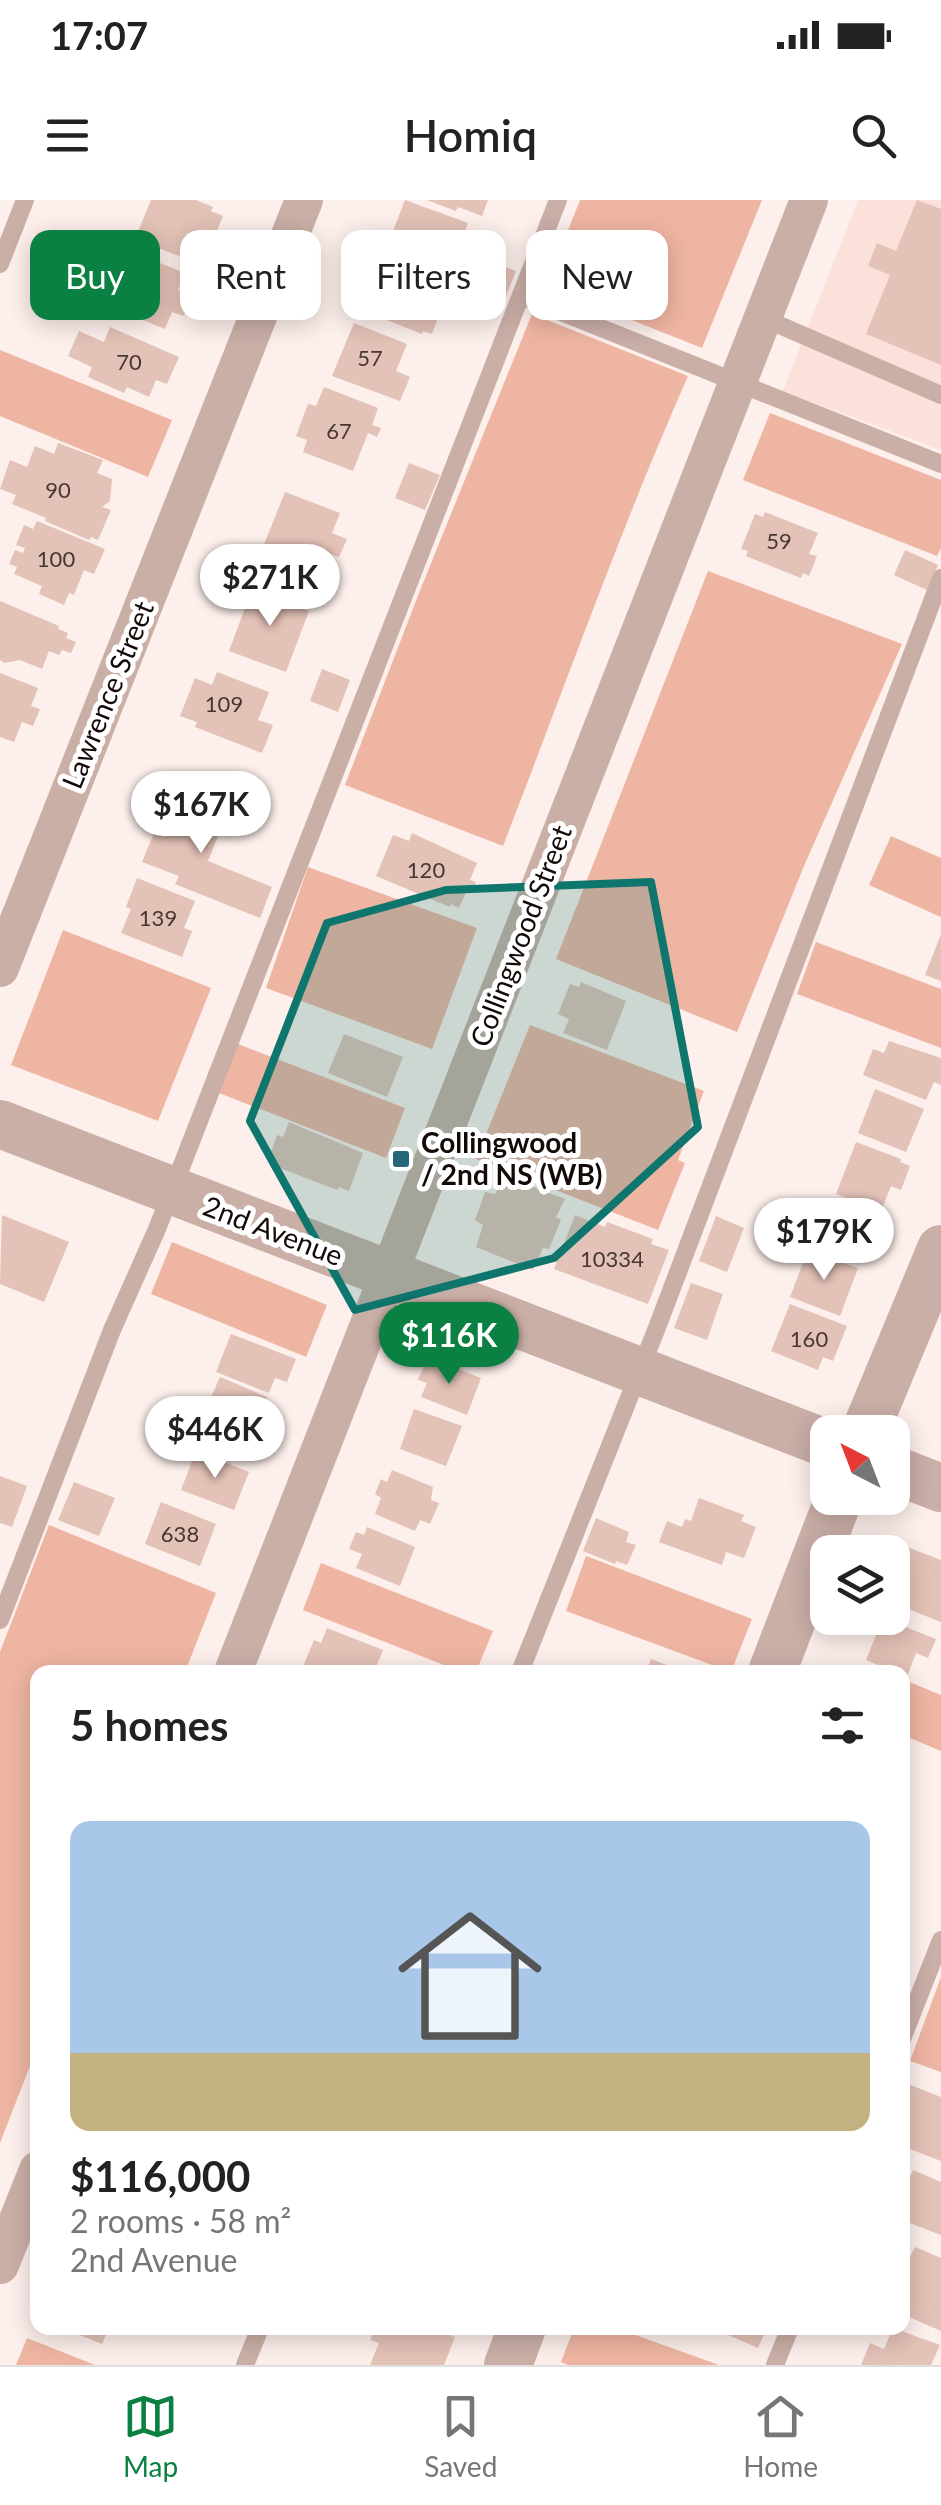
<!DOCTYPE html>
<meta charset="utf-8">
<style>
:root{--surface:#fff;--page:#f2f2f2;--text:#222;--muted:#767676;--line:#e0e0e0;--accent:#0b8043}
body{margin:0;font-family:Lato,sans-serif;background:var(--page);color:var(--text);height:100vh;display:flex;flex-direction:column;font-size:38px;white-space:nowrap}
*{box-sizing:border-box;margin:0}
p{font-size:32px;color:var(--muted)}
.icon{flex:none;width:55px;height:55px;fill:none;stroke:currentColor;stroke-width:2;stroke-linecap:round;stroke-linejoin:round}
.map{position:relative;flex:1;overflow:hidden}
.drawer{position:absolute;left:30px;top:1465px;width:880px;height:670px;display:flex;flex-direction:column;background:var(--surface);border-radius:20px;box-shadow:0 5px 25px #0003}
.drawer>*{flex:none}
.hud{position:absolute;left:30px;top:30px;width:882px;height:90px;display:flex;gap:20px}
.needle{width:65px;rotate:318deg}
.buttons{position:absolute;left:810px;top:1215px;display:grid;gap:20px}
.buttons a{display:grid;place-items:center;width:100px;height:100px;border-radius:20px;background:var(--surface);box-shadow:0 5px 25px #0003;font-size:50px}
.price{position:absolute;translate:-50% -85px;padding:0 22px;border-radius:35px;background:#fff;color:#222;font-size:32px;line-height:65px;filter:drop-shadow(0 2px 5px #0008)}
.price::after{content:'';position:absolute;left:50%;top:60px;width:30px;height:22px;margin-left:-15px;background:inherit;clip-path:polygon(0 0,100% 0,50% 100%)}
.price.current{background:var(--accent);color:#fff}
ul{padding:0;list-style:none}
li{display:grid;align-content:center;gap:20px;height:530px;padding:0 40px}
li span{display:grid;place-items:center;height:310px;border-radius:20px;color:#555}
li>.icon{margin-inline-start:auto}
span .icon{width:180px;height:180px;fill:#fffc;stroke-width:1}
li b{font-size:42px}
h2{display:flex;justify-content:space-between;align-items:center;height:120px;padding:0 40px;font-size:42px}
.tag{padding:0 35px;border-radius:20px;background:var(--surface);box-shadow:0 5px 25px #0003;font-size:35px;line-height:90px}
.tag.current{background:var(--accent);color:#fff}
.status{display:flex;justify-content:space-between;align-items:center;height:70px;padding:0 50px;background:var(--surface);direction:ltr}
.status svg{height:28px;fill:currentColor}
header{display:flex;justify-content:space-between;align-items:center;height:130px;padding:0 40px;background:var(--surface);font-size:45px;font-weight:600}
.dock{display:flex;justify-content:space-around;align-items:center;height:140px;border-top:2px solid var(--line);background:var(--surface);font-size:28px;color:var(--muted)}
.dock a{display:grid;justify-items:center;gap:5px}
.dock .current{color:var(--accent)}
.map>svg:first-child{display:block}
.built{fill:#fbe1d9}
.green{fill:#efb5a3}
.building{fill:#e3c2b7}
.lines{fill:none;stroke-linecap:round;stroke-linejoin:round}
.service{stroke:#caafa7;stroke-width:18}
.minor{stroke:#caafa7;stroke-width:38}
.tertiary{stroke:#caafa7;stroke-width:48}
.marked{fill:#0f766e;fill-opacity:0.2;stroke:#0f766e;stroke-width:8;stroke-linejoin:round}
.poi-dot{fill:#246779;stroke:#fff;stroke-width:4}
.labels{text-anchor:middle;stroke-width:10;stroke-linejoin:round;paint-order:stroke}
.number-label{font-size:22px;fill:#473732}
.street-label{font-size:28px;fill:#130906;stroke:#fff}
.poi-label{font-size:28px;font-weight:bold;fill:#130906;stroke:#fff;text-anchor:start}
</style>
<div class="status"><b>17:07</b><svg viewBox="0 0 49 12"><path d="M0 12V9h3v3zM5 12V6h3v6zM10 12V3h3v9zM15 12V0h3v12zM26 1h20v11H26zM47 4h2v5h-2z"/></svg></div>
<header><svg class="icon" aria-label="menu" viewBox="0 0 24 24"><path d="M4 6h16M4 12h16M4 18h16"/></svg>Homiq<svg class="icon" aria-label="search" viewBox="0 0 24 24"><circle cx="10" cy="10" r="6"/><path d="M15 15l6 6"/></svg></header>
<div class="map">
<svg width="941" height="2165" viewBox="0 0 941 2165">
<rect width="100%" height="100%" fill="#fdefeb"/>
<path class="built" d="M858,0H941V250L783,191Z"/>
<path class="green" d="M580,0H762L702,148L546,86Z
M532,114L688,176C620,330 564,489 503,646L345,585L419,393Z
M0,150L172,220L148,277L0,216Z
M770,213L941,280V348L937,356L743,280Z
M708,371L902,444L804,666L737,832L556,759Z
M891,636L941,658V717L869,685Z
M308,667L477,728L432,849L266,788Z
M63,730L211,788L158,921L11,865Z
M816,742L941,789V848L797,794Z
M530,825L704,891L678,960L685,963L658,1030L476,959Z
M238,844L405,908L386,958L219,893Z
M172,1042L327,1105L306,1157L151,1094Z
M49,1325L216,1393L185,1472H38L37,1848L0,1943V1452Z
M586,1356L752,1419L731,1472L566,1411Z
M321,1363L493,1431L476,1472H462L303,1410Z
M902,1479L941,1495V1551L903,1535Z
M941,1777V1872L910,1861Z
M574,2128H616L719,2165H568L561,2162Z
M27,2138L95,2165H16Z"/>
<path class="building" d="M151,0H196L213,7L211,11L223,16L216,33L205,29L201,41L210,45L205,59L192,54L189,60L135,39Z
M405,0L468,23L460,45L440,37L430,66L386,49Z
M427,0H488L482,16L458,7L456,11Z
M917,0L941,9V165L866,134L890,75L868,66L877,43L896,51Z
M103,46L128,56L130,51L185,73L178,90L192,96L184,116L172,112L165,129L108,106L120,77L94,67Z
M379,58L442,81L440,85L450,88L445,101L434,97L430,108L440,112L432,134L423,131L422,134L359,109Z
M485,59L516,71L504,101L474,89Z
M354,123L407,144L396,171L410,177L400,201L332,176Z
M110,127L179,157L167,184L156,180L149,197L127,187L124,193L88,177L92,167L68,156L79,131L104,142Z
M324,187L378,208L372,225L381,228L377,237L368,233L353,271L303,252L307,240L296,236L308,204L316,206Z
M58,243L103,260L97,273L112,279L110,301L102,307L111,310L98,340L91,337L89,340L45,321L46,318L12,304L16,295L0,289L10,260L27,267L35,246L54,254Z
M409,263L440,275L425,310L395,298Z
M285,292L340,313L332,333L347,339L339,357L325,352L317,374L261,352Z
M765,312L818,333L809,354L817,356L809,376L803,373L801,378L746,356L748,351L741,349L755,314L763,317Z
M37,321L105,349L94,374L84,370L74,395L69,393L64,405L39,394L42,386L14,374L17,367L9,364L15,350L23,353L25,348L16,345L24,325L33,329Z
M905,350L938,365L927,390L894,375Z
M277,387L303,397L299,408L309,411L286,472L229,451L251,392L273,400Z
M0,401L59,426L58,429L68,433L66,438L76,442L71,453L62,450L59,455L49,451L42,469L20,460L4,463L0,460Z
M322,469L350,480L338,512L310,501Z
M217,472L269,492L258,520L273,525L262,553L195,527L197,522L180,516L195,478L212,485Z
M0,473L38,488L31,506L40,509L33,526L22,522L14,542L0,537Z
M187,592L229,609L208,661L272,687L260,718L175,684L179,676L142,662L154,633L155,615L164,608L178,614Z
M412,633L477,663L470,680L476,682L472,692L467,690L459,708L451,704L450,707L376,676L393,635L409,641Z
M137,678L195,701L184,728L192,731L182,757L121,733L131,709L126,707Z
M941,734V781L925,775Z
M581,782L626,801L607,850L563,833L569,819L558,814L570,784L579,787Z
M344,834L403,857L387,897L328,873Z
M889,841L941,858V885L934,882L926,900L863,875L873,849L884,853Z
M875,889L924,909L906,952L858,933Z
M289,922L363,953L349,991L339,987L337,990L272,965L273,962L268,960L277,935L283,937Z
M856,942L901,959L900,962L910,966L901,990L891,986L881,1011L836,994Z
M504,976L565,999L556,1017L561,1020L549,1049L543,1048L533,1070L476,1047L483,1025L475,1020L485,992L495,994Z
M837,999L881,1016L873,1035L882,1038L874,1059L866,1056L865,1059L820,1042Z
M2,1015L69,1042L44,1102L0,1084Z
M575,1015L605,1027L607,1022L653,1039L651,1044L669,1050L648,1104L554,1069Z
M716,1016L744,1028L727,1072L699,1061Z
M808,1050L858,1068L840,1116L790,1097Z
M691,1083L723,1094L707,1140L674,1128Z
M790,1104L847,1126L833,1161L823,1157L818,1170L771,1151Z
M231,1134L296,1159L287,1182L275,1178L269,1193L216,1172Z
M435,1160L481,1178L467,1215L421,1197L427,1183L418,1180L425,1164L432,1167Z
M220,1177L267,1197L262,1209L269,1212L259,1235L252,1232V1236L203,1215Z
M414,1209L462,1226L446,1266L400,1249Z
M196,1251L249,1272L234,1310L181,1290Z
M392,1270L433,1287L431,1300L439,1303L430,1324L420,1320L415,1331L375,1314L381,1298L375,1294L381,1279L387,1282Z
M0,1276L27,1286L12,1327L0,1323Z
M74,1282L115,1298L99,1336L58,1320Z
M699,1298L744,1315L741,1321L756,1327L744,1358L726,1352L722,1365L659,1342L667,1321L682,1327L685,1319L691,1321Z
M161,1302L216,1324L200,1366L145,1344Z
M596,1318L629,1332L626,1342L636,1345L627,1365L616,1361L615,1364L583,1351Z
M367,1327L415,1347L400,1386L356,1368L362,1354L349,1349L356,1332L364,1335Z
M907,1347L941,1360V1422L893,1403L908,1367L900,1364Z
M883,1418L936,1439L928,1458L916,1453L907,1477L866,1460Z
M327,1428L383,1450L374,1472H312L302,1469L314,1440L321,1443Z
M651,1459L685,1472H646Z
M908,1884L941,1897V1961L902,1946V1897Z
M913,1970L941,1982V2035L902,2020V1995Z
M915,2047L941,2058V2131L902,2114V2072Z
M62,2128H109L102,2144Z
M375,2128H430L455,2137L444,2165H370L379,2143L370,2140Z
M731,2128H767L758,2148L728,2135Z
M893,2128L940,2145L931,2165H861L870,2143L884,2149Z"/>
<g class="lines">
<path class="service" d="M0,64L25,0
M521,96L941,264
M763,118L941,195
M0,1420L112,1130L157,1029L558,0
M520,1472L658,1125L941,378
M902,1839L941,1740
M245,2165L260,2128
M775,2165L790,2128"/>
<path class="minor" d="M0,768L304,0
M233,1472L809,0
M0,2065L38,1970"/>
<path class="tertiary" d="M0,924L828,1244
M865,1232L941,1049
M892,1269L941,1288
M772,1472L839,1298
M508,2165L522,2128"/>
</g>
<path class="marked" d="M651,682L698,927L554,1058L355,1110L250,921L327,723L446,690Z"/>
<rect class="poi-dot" x="391" y="949" width="20" height="20" rx="5"/>
<g class="labels">
<g class="number-label">
<text x="370" y="166">57</text>
<text x="129" y="170">70</text>
<text x="339" y="239">67</text>
<text x="58" y="298">90</text>
<text x="779" y="349">59</text>
<text x="56" y="367">100</text>
<text x="224" y="512">109</text>
<text x="426" y="678">120</text>
<text x="158" y="726">139</text>
<text x="612" y="1067">10334</text>
<text x="809" y="1147">160</text>
<text x="180" y="1342">638</text>
</g>
<g class="street-label">
<text transform="translate(108 495) rotate(-68)" y="10">Lawrence Street</text>
<text transform="translate(521 736) rotate(-69)" y="10">Collingwood Street</text>
<text transform="translate(273 1031) rotate(21)" y="10">2nd Avenue</text>
</g>
<g class="poi-label">
<text x="421" y="953">Collingwood<tspan x="421" dy="32">/ 2nd NS (WB)</tspan></text>
</g>
</g>
</svg>
<div class="buttons">
<a><svg class="needle" viewBox="-14 -14 28 28"><path d="M0-13l5 13h-10z" fill="#e53935"/><path d="M0 13l5-13h-10z" fill="#767676"/></svg></a>
<a><svg class="icon" aria-label="layers" viewBox="0 0 24 24"><path d="M12 4l9 5-9 5-9-5zM3 14l9 5 9-5"/></svg></a>
</div>
<b class="price" style="left:270px;top:429px">$271K</b>
<b class="price" style="left:201px;top:656px">$167K</b>
<b class="price" style="left:824px;top:1083px">$179K</b>
<b class="price current" style="left:449px;top:1187px">$116K</b>
<b class="price" style="left:215px;top:1281px">$446K</b>
<div class="hud">
<a class="tag current">Buy</a>
<a class="tag">Rent</a>
<a class="tag">Filters</a>
<a class="tag">New</a>
</div>
<section class="drawer">
<h2>5 homes<svg class="icon" aria-label="filters" viewBox="0 0 24 24"><path d="M4 7h16M4 17h16"/><circle cx="9" cy="7" r="2"/><circle cx="15" cy="17" r="2"/></svg></h2>
<ul>
<li><span style="background:linear-gradient(#a9c7e8 75%,#c2b280 0)"><svg class="icon" aria-label="home" viewBox="0 0 24 24"><path d="M3 11l9-7 9 7M6 9v11h12V9"/></svg></span><div><b>$116,000</b><p>2 rooms · 58 m²</p><p>2nd Avenue</p></div></li>
</ul>
</section>
</div>
<nav class="dock">
<a class="current"><svg class="icon" aria-label="map" viewBox="0 0 24 24"><path d="M3 6l6-2 6 2 6-2v14l-6 2-6-2-6 2zM9 4v14M15 6v14"/></svg>Map</a>
<a><svg class="icon" aria-label="saved" viewBox="0 0 24 24"><path d="M7 4h10v16l-5-4-5 4z"/></svg>Saved</a>
<a><svg class="icon" aria-label="home" viewBox="0 0 24 24"><path d="M3 11l9-7 9 7M6 9v11h12V9"/></svg>Home</a>
</nav>
